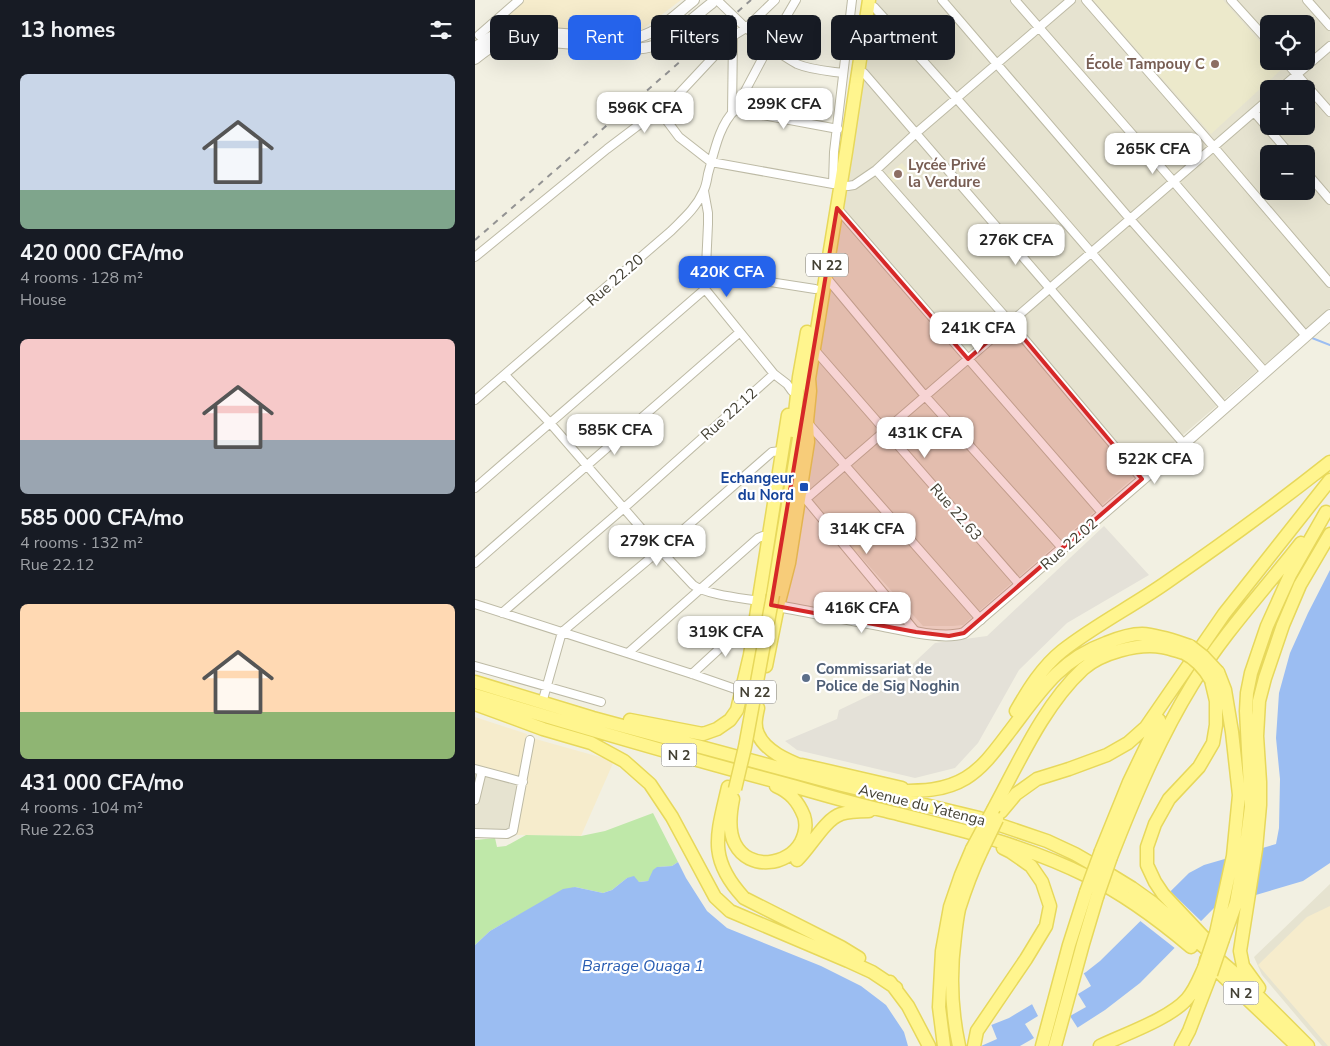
<!DOCTYPE html>
<meta charset="utf-8">
<style>
:root{--surface:#171b24;--page:#20242c;--text:#f1f3f6;--muted:#9ea1a6;--accent:#2563eb}
body{margin:0;font-family:"Nunito Sans",sans-serif;background:var(--page);color:var(--text);height:100vh;display:flex;flex-direction:column;font-size:19px;white-space:nowrap}
*{box-sizing:border-box;margin:0}
p{font-size:16px;color:var(--muted)}
.icon{flex:none;width:28px;height:28px;fill:none;stroke:currentColor;stroke-width:2;stroke-linecap:round;stroke-linejoin:round}
.map{position:relative;flex:1;overflow:hidden}
.details{display:flex;flex-direction:column;background:var(--surface);width:475px}
.details>*{flex:none}
.hud{position:absolute;left:15px;top:15px;width:475px;height:45px;display:flex;gap:10px}
.controls{position:absolute;left:785px;top:15px;display:grid;gap:10px}
.controls a{display:grid;place-items:center;width:55px;height:55px;border-radius:8px;background:var(--surface);box-shadow:0 5px 20px #0002;font-size:25px}
.price{position:absolute;translate:-50% -42px;padding:0 11px;border-radius:10px;background:#fff;color:#222;font-size:16px;line-height:32px;filter:drop-shadow(0 1px 2px #0008)}
.price::after{content:'';position:absolute;left:50%;top:30px;width:15px;height:11px;margin-left:-8px;background:inherit;clip-path:polygon(0 0,100% 0,50% 100%)}
.price.on{background:var(--accent);color:#fff}
ul{padding:0;list-style:none}
li{display:grid;align-content:center;gap:10px;height:265px;padding:0 20px}
li span{display:grid;place-items:center;height:155px;border-radius:8px;color:#555}
li>.icon{margin-inline-start:auto}
span .icon{width:90px;height:90px;fill:#fffc;stroke-width:1}
li b{font-size:21px}
h2{display:flex;justify-content:space-between;align-items:center;height:60px;padding:0 20px;font-size:21px}
.tag{padding:0 18px;border-radius:8px;background:var(--surface);box-shadow:0 5px 20px #0002;font-size:18px;line-height:45px}
.tag.on{background:var(--accent);color:#fff}
main{display:flex;flex:1;min-height:0}
.map>svg:first-child{display:block}
.residential{fill:#e6e3d0;fill-rule:evenodd}
.commercial{fill:#f6eccc}
.industrial{fill:#e4e1d8}
.education{fill:#ece9cb}
.green{fill:#bfe8a9}
.water{fill:#9bbdf2}
.pier{fill:#f2f0e2}
.lines{fill:none;stroke-linecap:round;stroke-linejoin:round}
.stream{stroke:#9bbdf2;stroke-width:2}
.minor-casing{stroke:#bdbaa5;stroke-width:10}
.tertiary-casing{stroke:#bdbaa5;stroke-width:12}
.primary-casing{stroke:#e7d85b;stroke-width:15}
.minor{stroke:#fff;stroke-width:8}
.tertiary{stroke:#fff;stroke-width:10}
.primary{stroke:#fff58e;stroke-width:12}
.rail{stroke:#939393;stroke-width:2;stroke-dasharray:6 6;stroke-linecap:butt}
.primary-bridge-casing{stroke:#e7d85b;stroke-width:15;stroke-linecap:butt}
.primary-bridge{stroke:#fff58e;stroke-width:12}
.marked{fill:#d62828;fill-opacity:0.2;stroke:#d62828;stroke-width:4;stroke-linejoin:round}
.education-dot{fill:#8d6e63;stroke:#fff;stroke-width:2}
.transit-dot{fill:#1a4fb4;stroke:#fff;stroke-width:2}
.service-dot{fill:#5c6f8a;stroke:#fff;stroke-width:2}
.labels{text-anchor:middle;stroke-width:4.5;stroke-linejoin:round;paint-order:stroke}
.shield{fill:#fff;stroke:#7b7970;stroke-width:1}
.shield-label{font-size:14px;font-weight:bold;fill:#434033}
.education-label{font-size:15px;font-weight:bold;fill:#785e54;stroke:#fff;text-anchor:end}
.street-label{font-size:15px;fill:#434033;stroke:#fff}
.transit-label{font-size:15px;font-weight:bold;fill:#164399;stroke:#fff;text-anchor:end}
.service-label{font-size:15px;font-weight:bold;fill:#4e5e75;stroke:#fff;text-anchor:start}
.water-label{font-size:16px;font-style:italic;fill:#295db2;stroke:#fff}
</style>
<main>
<section class="details">
<h2>13 homes<svg class="icon" aria-label="filters" viewBox="0 0 24 24"><path d="M4 7h16M4 17h16"/><circle cx="9" cy="7" r="2"/><circle cx="15" cy="17" r="2"/></svg></h2>
<ul>
<li><span style="background:linear-gradient(#c9d6e8 75%,#7fa58c 0)"><svg class="icon" aria-label="home" viewBox="0 0 24 24"><path d="M3 11l9-7 9 7M6 9v11h12V9"/></svg></span><div><b>420 000 CFA/mo</b><p>4 rooms · 128 m²</p><p>House</p></div></li>
<li><span style="background:linear-gradient(#f6c9c9 65%,#9aa5b1 0)"><svg class="icon" aria-label="home" viewBox="0 0 24 24"><path d="M3 11l9-7 9 7M6 9v11h12V9"/></svg></span><div><b>585 000 CFA/mo</b><p>4 rooms · 132 m²</p><p>Rue 22.12</p></div></li>
<li><span style="background:linear-gradient(#ffd9b3 70%,#8fb573 0)"><svg class="icon" aria-label="home" viewBox="0 0 24 24"><path d="M3 11l9-7 9 7M6 9v11h12V9"/></svg></span><div><b>431 000 CFA/mo</b><p>4 rooms · 104 m²</p><p>Rue 22.63</p></div></li>
</ul>
</section>
<div class="map">
<svg width="855" height="1046" viewBox="0 0 855 1046">
<rect width="100%" height="100%" fill="#f2f0e2"/>
<path class="residential" d="M400,0H855V308L488,625L478,626H448L323,487ZM794,24H831V61H794ZM794,89H831V126H794ZM794,154H831V191H794Z
M0,772L44,785L37,833H0Z
M855,884V1046H847L787,975L779,957Z"/>
<path class="commercial" d="M48,0H206L156,38L59,26L27,28L37,10Z
M0,717L52,734L45,780L0,766Z
M57,738L139,761L106,836L42,835Z
M855,906V1046H853L783,965L832,917Z"/>
<path class="industrial" d="M629,526L674,575L592,623L544,670L503,743L480,768L440,778L322,750L310,741L362,719L364,710L414,686L460,643L512,636Z"/>
<path class="education" d="M618,0H748L794,52V61H802L808,68L736,134Z
M427,163L434,171L417,184L411,176Z
M392,536L400,544L388,554L383,550L381,552L377,548Z"/>
<path class="green" d="M178,813L203,862L197,866L183,867L173,881L164,882L152,878L137,890L128,893L100,887L40,917L15,931L0,945V840L20,838L22,847L31,846L51,835L106,836L130,831Z"/>
<path class="water" d="M855,570V863L828,881L740,907L665,983L630,1010L574,1046H463L534,1018L611,972L625,961L714,873L729,865L801,844L804,828L805,779L801,738L804,693L815,653L833,613Z
M203,862L211,878L232,911L252,928L346,966L386,986L411,1005L429,1032L433,1046H0V945L15,931L88,889L100,887L128,893L137,890L152,878L159,876L164,882L173,881L178,870L182,867L197,866Z"/>
<path class="pier" d="M694,890L727,922L701,949L664,920Z
M608,972L616,986L603,994L611,1007L595,1016L604,1030L576,1046H545L559,1038L550,1024L563,1016L556,1002Z
M516,1024L522,1039L506,1046H474L472,1040Z"/>
<g class="lines">
<path class="stream" d="M837,338L855,345"/>
<g class="minor-casing">
<path id="minor" d="M300,0L271,28C287,40 303,54 322,64C336,70 353,71 368,73
M467,0L655,219L790,372
M540,0L698,181L831,336
M611,0L738,146L855,283
M756,0L794,42
M832,0L855,26
M243,1L271,28L258,36L257,113
M399,7C519,138 634,273 750,408
M4,35L44,0
M810,61L855,112
M389,73L709,444
M805,89L855,46
M260,110L363,129
M779,112L815,154
M186,113L258,36
M401,170L535,322L667,479
M831,172L855,200
M366,182L365,185L373,186L379,185L401,170L440,134L596,0
M229,191L233,213V224L230,289L299,374L312,384L317,391
M362,208L628,514
M0,257L132,149L169,121L186,113L204,137L236,162L358,184L359,152L377,0
M230,272L340,289
M350,276L450,396L588,549
M338,348L545,585
M30,375L75,423L185,550L218,585C232,595 266,598 284,601
M0,400L196,231C208,219 221,208 228,192C231,187 232,180 233,174C239,153 244,125 260,110L294,46L321,0
M332,422L506,620
M0,488L230,289
M329,497L441,632
M331,499L794,99
M0,563L265,332
M0,604L217,674L266,691
M27,613L149,508L299,374
M153,653L283,538L288,536L294,537
M0,666L126,702
M217,674L268,627L274,624L280,625
M67,703L87,632L185,550L297,452L306,451
M0,769L48,782
M0,800L7,771
M0,833L32,834L38,831L55,740"/>
</g>
<g class="tertiary-casing">
<path id="tertiary" d="M0,48C16,34 28,30 49,31L155,39C182,35 199,16 219,0
M0,59C12,49 23,41 40,39L160,49C167,48 174,48 180,45C199,36 220,16 237,3
M284,601L303,606C338,613 374,619 409,626C431,630 468,640 489,633L709,444L855,315"/>
</g>
<g class="primary-casing">
<path id="primary" d="M333,385L371,152L394,0
M318,431L324,377L332,332
M298,595L327,420
M291,666L303,606L314,563L333,442L332,421L335,391L334,378
M0,682L118,718L367,785L504,818L572,841L600,854L626,869L657,888L678,903L765,978L833,1046
M0,695C106,727 211,758 318,786C349,795 380,804 411,811C479,828 548,844 612,876C649,894 684,920 716,947
M0,704L68,729L116,743L149,761L175,784L197,817L240,897L255,911L373,961L397,972L421,988
M283,708C281,717 279,726 283,734C291,753 317,762 334,769
M541,711C553,690 567,667 587,651C620,625 658,606 692,582C747,544 802,504 855,462
M155,720L228,734L242,729L255,720L262,710L275,655L313,415
M327,765L427,788
M253,787C242,835 232,858 269,898L366,947L384,958
M417,791C443,791 468,792 491,778C509,767 522,748 535,731C564,693 584,660 631,643C643,638 654,634 667,634C684,635 700,641 715,646
M258,799C255,814 253,831 260,844C274,871 313,866 326,842C330,834 332,825 329,816C323,801 315,792 301,786
M519,808C544,762 569,705 608,669C626,653 663,643 687,647C694,648 702,651 709,653
M526,812L541,794L562,779L594,769L632,755L653,743L671,727L749,614L855,480
M626,851L654,782L684,720
M636,857C659,798 684,739 717,685C748,634 789,590 826,543
M322,860C335,848 350,819 366,814C374,811 385,811 394,811
M741,933L758,856L764,795L757,732L750,690L743,672
M748,939L761,903L770,852L776,807L771,711L772,693L776,673L792,626L815,575L851,512
M735,944L688,894L680,882L672,865V847L680,824L694,799L724,767L738,743L741,725V701L736,680
M731,960L822,1046
M415,982L433,1006L454,1046
M784,988L768,966L765,951L781,849L785,805V782L782,736L784,701L790,678L808,625L825,585L855,534
M469,1046L464,1007L467,951L475,907L486,875L497,849
M484,1046C476,1009 475,973 480,936C481,927 482,918 484,909C490,890 497,871 506,852
M499,1046L502,1031L551,959L571,926L575,906L567,882L556,866L536,852L528,848
M567,1046L594,945L611,892
M580,1046L608,944L622,897
M625,1046C650,1034 694,1019 712,999C720,990 724,979 729,968
M706,1046L714,1031L736,974"/>
</g>
<use href="#minor" class="minor"/>
<use href="#tertiary" class="tertiary"/>
<use href="#primary" class="primary"/>
<path class="rail" d="M0,240L276,0"/>
<g class="primary-bridge-casing">
<path id="primary-bridge" d="M715,646L729,657L743,672
M709,653C721,659 729,668 736,680
M260,789L270,747L298,595
M497,849L519,808
M506,852L522,819
M611,892L626,851
M622,897L636,857
M729,968L741,933
M736,974L748,939"/>
</g>
<use href="#primary-bridge" class="primary-bridge"/>
</g>
<path class="marked" d="M362,208L493,359L535,322L667,479L489,633L474,636L441,632L296,605Z"/>
<g class="education-dot">
<circle cx="740" cy="64" r="5"/>
<circle cx="423" cy="174" r="5"/>
</g>
<rect class="transit-dot" x="324" y="482" width="10" height="10" rx="2.5"/>
<circle class="service-dot" cx="331" cy="678" r="5"/>
<g class="labels">
<g class="shield">
<rect x="331" y="253.5" width="42" height="23" rx="4"/>
<rect x="259" y="680.5" width="42" height="23" rx="4"/>
<rect x="186.5" y="743.5" width="35" height="23" rx="4"/>
<rect x="748.5" y="981.5" width="35" height="23" rx="4"/>
</g>
<g class="shield-label">
<text x="352" y="270">N 22</text>
<text x="280" y="697">N 22</text>
<text x="204" y="760">N 2</text>
<text x="766" y="998">N 2</text>
</g>
<g class="education-label">
<text x="730" y="69">École Tampouy C</text>
<text x="433" y="170" text-anchor="start">Lycée Privé<tspan x="433" dy="17">la Verdure</tspan></text>
</g>
<g class="street-label">
<text transform="translate(140 280) rotate(-41)" y="5">Rue 22.20</text>
<text transform="translate(254 414) rotate(-42)" y="5">Rue 22.12</text>
<text transform="translate(481 512) rotate(49)" y="5">Rue 22.63</text>
<text transform="translate(594 544) rotate(-41)" y="5">Rue 22.02</text>
<text transform="translate(447 805) rotate(14)" y="5">Avenue du Yatenga</text>
</g>
<g class="transit-label">
<text x="319" y="483">Echangeur<tspan x="319" dy="17">du Nord</tspan></text>
</g>
<g class="service-label">
<text x="341" y="674">Commissariat de<tspan x="341" dy="17">Police de Sig Noghin</tspan></text>
</g>
<g class="water-label">
<text x="168" y="971">Barrage Ouaga 1</text>
</g>
</g>
</svg>
<div class="controls">
<a><svg class="icon" aria-label="locate" viewBox="0 0 24 24"><circle cx="12" cy="12" r="6"/><path d="M12 2v4M12 18v4M2 12h4M18 12h4"/></svg></a>
<a>+</a>
<a>−</a>
</div>
<b class="price" style="left:309px;top:130px">299K CFA</b>
<b class="price" style="left:170px;top:134px">596K CFA</b>
<b class="price" style="left:678px;top:175px">265K CFA</b>
<b class="price" style="left:541px;top:266px">276K CFA</b>
<b class="price on" style="left:252px;top:298px">420K CFA</b>
<b class="price" style="left:503px;top:354px">241K CFA</b>
<b class="price" style="left:140px;top:456px">585K CFA</b>
<b class="price" style="left:450px;top:459px">431K CFA</b>
<b class="price" style="left:680px;top:485px">522K CFA</b>
<b class="price" style="left:392px;top:555px">314K CFA</b>
<b class="price" style="left:182px;top:567px">279K CFA</b>
<b class="price" style="left:387px;top:634px">416K CFA</b>
<b class="price" style="left:251px;top:658px">319K CFA</b>
<div class="hud">
<a class="tag">Buy</a>
<a class="tag on">Rent</a>
<a class="tag">Filters</a>
<a class="tag">New</a>
<a class="tag">Apartment</a>
</div>
</div>
</main>
